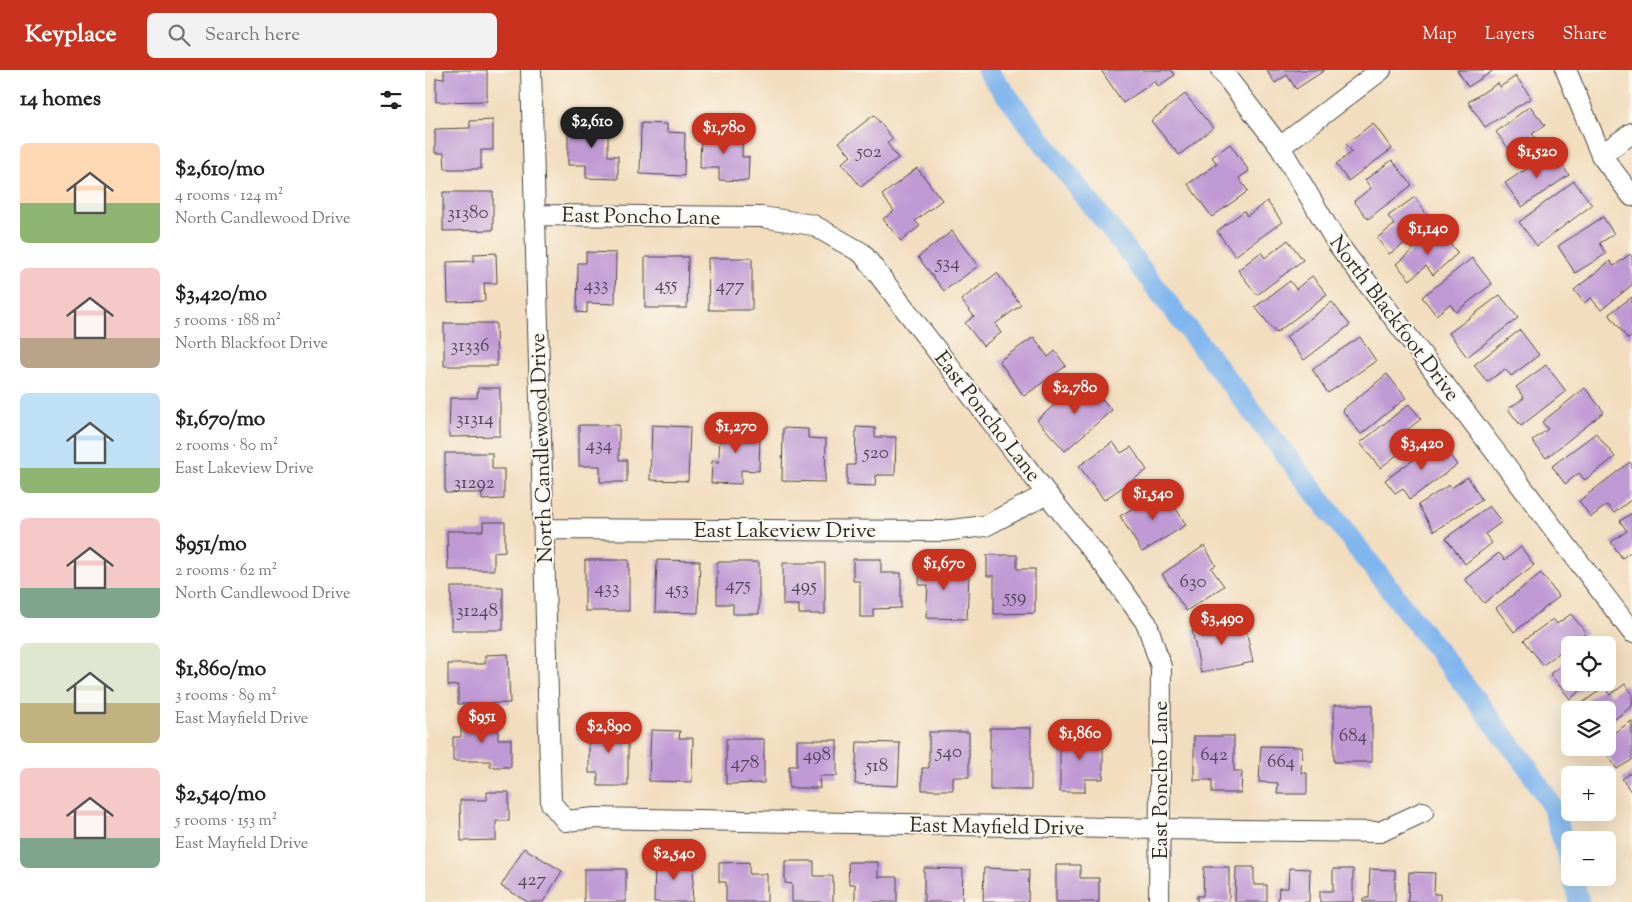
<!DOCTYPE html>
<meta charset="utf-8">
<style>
:root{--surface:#fff;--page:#f2f2f2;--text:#222;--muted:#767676;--accent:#c8321e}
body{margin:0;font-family:"Sorts Mill Goudy",serif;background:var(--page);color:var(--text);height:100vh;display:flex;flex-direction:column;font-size:19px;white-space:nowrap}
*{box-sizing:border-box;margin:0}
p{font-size:16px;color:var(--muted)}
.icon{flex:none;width:28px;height:28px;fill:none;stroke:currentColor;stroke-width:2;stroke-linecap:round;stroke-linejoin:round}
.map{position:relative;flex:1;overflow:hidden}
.details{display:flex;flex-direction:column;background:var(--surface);width:425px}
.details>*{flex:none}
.tools{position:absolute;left:1136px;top:566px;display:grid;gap:10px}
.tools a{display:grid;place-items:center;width:55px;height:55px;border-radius:8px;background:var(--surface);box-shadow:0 5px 20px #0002;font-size:25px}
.price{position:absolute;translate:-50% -42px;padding:0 11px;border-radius:18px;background:var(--accent);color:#fff;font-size:16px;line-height:32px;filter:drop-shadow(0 1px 2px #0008)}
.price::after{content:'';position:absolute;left:50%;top:30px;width:15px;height:11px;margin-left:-8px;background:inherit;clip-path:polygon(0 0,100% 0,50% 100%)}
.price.on{background:#222;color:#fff}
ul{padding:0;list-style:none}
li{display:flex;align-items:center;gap:15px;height:125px;padding:0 20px}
li span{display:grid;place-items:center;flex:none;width:140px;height:100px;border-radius:8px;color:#555}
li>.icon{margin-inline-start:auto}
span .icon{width:60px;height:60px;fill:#fffc;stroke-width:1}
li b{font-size:21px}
h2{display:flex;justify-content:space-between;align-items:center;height:60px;padding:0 20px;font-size:21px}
header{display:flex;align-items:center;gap:30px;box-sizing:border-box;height:70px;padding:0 25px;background:var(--accent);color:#fff}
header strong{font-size:24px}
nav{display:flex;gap:28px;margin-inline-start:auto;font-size:18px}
.search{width:350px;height:45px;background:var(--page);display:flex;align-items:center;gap:12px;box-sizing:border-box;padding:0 18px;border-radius:8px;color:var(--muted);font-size:19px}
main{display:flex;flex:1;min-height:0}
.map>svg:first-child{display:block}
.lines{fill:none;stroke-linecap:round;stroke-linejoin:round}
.canal{stroke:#80b6ee;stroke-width:21}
.building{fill:#bf99d4}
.street-casing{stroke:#494641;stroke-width:22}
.street{stroke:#fff;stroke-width:20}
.labels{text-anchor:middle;stroke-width:4;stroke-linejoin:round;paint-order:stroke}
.number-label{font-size:19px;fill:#504655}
.street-label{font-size:21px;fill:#2b2b2b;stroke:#fbf7ec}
</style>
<header>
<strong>Keyplace</strong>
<div class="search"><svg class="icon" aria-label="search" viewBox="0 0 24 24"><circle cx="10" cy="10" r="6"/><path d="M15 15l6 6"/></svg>Search here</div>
<nav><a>Map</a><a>Layers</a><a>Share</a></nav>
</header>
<main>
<section class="details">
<h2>14 homes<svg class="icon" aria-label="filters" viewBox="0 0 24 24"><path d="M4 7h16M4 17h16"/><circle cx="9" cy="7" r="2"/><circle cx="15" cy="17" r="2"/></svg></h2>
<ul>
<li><span style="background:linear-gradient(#ffd9b3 60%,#8fb573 0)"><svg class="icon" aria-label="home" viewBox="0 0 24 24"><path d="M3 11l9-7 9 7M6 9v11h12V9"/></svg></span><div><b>$2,610/mo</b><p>4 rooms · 124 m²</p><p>North Candlewood Drive</p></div></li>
<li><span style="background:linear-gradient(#f6c9c9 70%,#b9a48a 0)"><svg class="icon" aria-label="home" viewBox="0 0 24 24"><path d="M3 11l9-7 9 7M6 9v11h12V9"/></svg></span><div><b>$3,420/mo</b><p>5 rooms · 188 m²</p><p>North Blackfoot Drive</p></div></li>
<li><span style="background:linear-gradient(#bfe0f5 75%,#8fb573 0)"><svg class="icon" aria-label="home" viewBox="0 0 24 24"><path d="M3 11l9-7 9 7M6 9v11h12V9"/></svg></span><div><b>$1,670/mo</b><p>2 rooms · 80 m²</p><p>East Lakeview Drive</p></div></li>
<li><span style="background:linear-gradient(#f6c9c9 70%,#7fa58c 0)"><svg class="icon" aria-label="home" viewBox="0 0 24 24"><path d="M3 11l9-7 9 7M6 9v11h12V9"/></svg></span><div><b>$951/mo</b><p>2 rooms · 62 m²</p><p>North Candlewood Drive</p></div></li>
<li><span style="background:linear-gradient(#dfe7d0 60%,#c2b280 0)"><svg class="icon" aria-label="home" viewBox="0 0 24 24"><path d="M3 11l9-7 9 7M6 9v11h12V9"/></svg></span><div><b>$1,860/mo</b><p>3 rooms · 89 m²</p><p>East Mayfield Drive</p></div></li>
<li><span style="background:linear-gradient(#f6c9c9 70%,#7fa58c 0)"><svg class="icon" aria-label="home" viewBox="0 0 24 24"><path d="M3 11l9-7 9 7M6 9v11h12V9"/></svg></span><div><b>$2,540/mo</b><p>5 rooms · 153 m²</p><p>East Mayfield Drive</p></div></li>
</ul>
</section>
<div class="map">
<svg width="1207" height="832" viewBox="0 0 1207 832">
<rect width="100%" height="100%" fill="#fbf7ec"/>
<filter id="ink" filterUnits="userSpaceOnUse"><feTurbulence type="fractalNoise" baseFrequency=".02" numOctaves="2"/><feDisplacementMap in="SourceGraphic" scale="10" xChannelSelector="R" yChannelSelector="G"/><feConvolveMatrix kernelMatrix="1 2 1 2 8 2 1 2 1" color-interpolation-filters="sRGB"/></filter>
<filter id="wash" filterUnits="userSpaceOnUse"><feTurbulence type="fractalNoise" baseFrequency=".0096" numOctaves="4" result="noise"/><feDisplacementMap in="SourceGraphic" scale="20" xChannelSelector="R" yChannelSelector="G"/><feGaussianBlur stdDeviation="1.12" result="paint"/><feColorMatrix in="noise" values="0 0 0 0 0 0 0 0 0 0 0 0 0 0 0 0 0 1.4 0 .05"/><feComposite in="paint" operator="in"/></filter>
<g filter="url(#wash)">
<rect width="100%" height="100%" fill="#f2ddbe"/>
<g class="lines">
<path class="canal" d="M562,0L1102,696L1128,738L1145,793
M1148,808L1154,832"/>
</g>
<g id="blocks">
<path class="building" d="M19,0H62V31L11,32V8L19,9Z
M676,0H746L750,5L733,16L730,11L698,33Z
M841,0H900L871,19L862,5L850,13Z
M1032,0H1069L1043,17Z
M1091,6L1106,28L1060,57L1043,32L1073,13L1075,17Z
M760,24L788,58L754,85L726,51Z
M1105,36L1120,55L1107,64L1112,70L1090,87L1071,62Z
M449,45L468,69L462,73L473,88L436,117L417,93L426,86L414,72Z
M68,50V80H56V99H20L19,83H10V59L45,58V51Z
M143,50L183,51V86H193V109L161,108V95H143Z
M216,53L242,54V62L260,63L259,106L215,104Z
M948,53L967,79L923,111L911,94L927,82L921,74Z
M276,61H317V87H324L323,111L294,110V98H275Z
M805,74L824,101L814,108L823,121L787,147L763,114L792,94L787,87Z
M1128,81L1144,105L1097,137L1080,113Z
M967,90L987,115L943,149L929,131L946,118L940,110Z
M492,98L517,130L490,151L495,156L476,171L458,149L469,141L457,125Z
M1149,111L1167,135L1112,176L1094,152Z
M18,122H68V160L18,161Z
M990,127L1008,154L964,184L952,168L969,155L963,146Z
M842,131L857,152L810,186L792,161L819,141L822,146Z
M1178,147L1189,164L1175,173L1181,184L1150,203L1133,176Z
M1012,159L1033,183L1008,205L1001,196L985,210L971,194Z
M527,161L553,196L519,221L493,187Z
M863,170L878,190L832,225L813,200L836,182L840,188Z
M161,182L191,183L190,234L162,233V243L152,242L153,193H161Z
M71,183L72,213H59L60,231L23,232L22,192L49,191V184Z
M1205,184L1207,187V215L1176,240L1166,228L1159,233L1149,220L1185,191L1189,196Z
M220,187H263L262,238H220Z
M283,188H327V240H284Z
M1047,188L1067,214L1031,242L1025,234L1011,245L997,227Z
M572,203L596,235L570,254L576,263L558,276L540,253L549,246L536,230Z
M887,206L902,224L851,263L830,237L865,211L871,219Z
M1075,225L1093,248L1042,287L1024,263Z
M1207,227V266L1203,269L1184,244Z
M907,232L925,255L879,290L861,267Z
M19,253H71L72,296H19Z
M1095,260L1114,285L1086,306L1080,299L1062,312L1049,295Z
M609,267L623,287L630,281L641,296L599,326L574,291Z
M935,267L951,291L903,323L887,299Z
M1121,295L1141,321L1096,356L1083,339L1099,328L1091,317Z
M962,304L981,328L936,364L917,340Z
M659,309L687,340L640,381L612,350Z
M53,318H75V366L24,367L25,328H52Z
M1160,318L1179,342L1121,388L1107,371L1123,359L1117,352Z
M984,334L996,349L982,360L990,371L955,398L935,373Z
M154,355H194V390H202V412H175V396H154Z
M227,355L265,357L263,411L225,410Z
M295,355H323V364L335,365L334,401L316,400V414L286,413L287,391L294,392Z
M431,357L450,358V367H471L470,405H451L450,416L422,415V395H430Z
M358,358L383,359V368L401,369L400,412L357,411Z
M1171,363L1190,387L1160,410L1154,403L1140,414L1127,396Z
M1015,371L1032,395L985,429L978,418L970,423L960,410Z
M688,372L696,383L706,377L722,400L679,430L654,396Z
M20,383H67V399H79V429L57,430V423H20Z
M1205,392L1207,395V429L1189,443L1182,435L1166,447L1154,431Z
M1043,407L1057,430L1009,461L993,435L1024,415L1026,418Z
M739,419L761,455L717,482L695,446Z
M1064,436L1077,452L1060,464L1067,473L1040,494L1021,468Z
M1207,443V481L1197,488L1186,472L1202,461L1195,451Z
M58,452H80V481L69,482V500H23L22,461H58Z
M779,476L791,495L786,498L799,516L761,541L737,504Z
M1096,477L1109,495L1059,533L1040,509L1074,483L1080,490Z
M562,485H592V499H610V543L569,544V506H562Z
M428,489H456V503H476V538L448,539V547H435V511H428Z
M160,490H204V541H160Z
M232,490L275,491L273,543L230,542Z
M495,491L525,492L524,504L544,505L542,549L501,548L503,515H494Z
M292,492H334V544H308V534H292Z
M358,493H400V544H374V535H358Z
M1116,503L1134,527L1089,562L1071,538Z
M26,517H78V560H26Z
M1146,544L1161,563L1118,595L1099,570L1128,549L1132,554Z
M819,550L828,592L776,603L767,560Z
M83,584L85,633L33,634V615L23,616V594H60V585Z
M1145,588V612H1166L1145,629L1125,604Z
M1200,614L1207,623V636L1182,655V640H1148L1179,617L1185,625Z
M909,635H947V692H909Z
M36,650H73V669H86V697H65V691H28V667H36Z
M1207,651V690L1192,699L1178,678H1182V667Z
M164,654L203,655V716H173V703H164Z
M565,658H606V720H565Z
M226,660L255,661L254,668H268L267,712L224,711Z
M504,662H544V707H528V720H497V698H504Z
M635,664H678V709H660V722H635Z
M769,666H809V701H817L816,723H787V710H769Z
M301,669H339V713L301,714Z
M372,670H412V706H394L395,718H364V696H372Z
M432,672L475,673L473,716L430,714Z
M836,676L877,677L876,703H882V724H852L853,713L834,712Z
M1207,702V723L1197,709Z
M62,722H84V751H71V770L36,771L35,730H62Z
M99,778L137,801L118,832H103L76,816Z
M230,790L269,791L267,832H229Z
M360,791H389V806H408V832H367V814L360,813Z
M324,792V804H342V832H301V812H294V793Z
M423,792H453V807H472V832H430V814H424Z
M631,795H655V808H674V832H631Z
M779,797H804V832H772V826H778Z
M811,797H829V815H842V832H810Z
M499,798L538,799L537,832H499Z
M559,798L604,800L603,832H558Z
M864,798L885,799L884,832H853L854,818H863Z
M159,799H201V832H159Z
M908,799H928V832H895V821H908Z
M945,799L970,800V832H938V828H944Z
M984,802L1010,803L1009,824H1015V832H983Z"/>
</g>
</g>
<g filter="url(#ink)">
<use href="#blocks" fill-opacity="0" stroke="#494641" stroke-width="1"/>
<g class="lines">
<g class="street-casing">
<path id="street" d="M106,0L126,733L141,751L170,748L735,759L955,762L998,742
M796,0L855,77L912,173L1207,562
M1141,0L1176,85L1207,126
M855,77L956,0
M1176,85L1207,63
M109,145L337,147L388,155L437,183L622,424L680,496L722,554L736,597L734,832
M119,459L519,461L560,456L622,424"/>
</g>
<use href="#street" class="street"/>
</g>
</g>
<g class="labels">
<g class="number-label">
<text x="444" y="87">502</text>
<text x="43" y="148">31380</text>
<text x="523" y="198">534</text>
<text x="171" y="220">433</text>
<text x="241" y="220">455</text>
<text x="305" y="221">477</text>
<text x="45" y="281">31336</text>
<text x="50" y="354">31314</text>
<text x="174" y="380">434</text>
<text x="451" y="388">520</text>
<text x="49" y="418">31292</text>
<text x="768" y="517">630</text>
<text x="313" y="520">475</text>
<text x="379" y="521">495</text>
<text x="182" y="523">433</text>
<text x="252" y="524">453</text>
<text x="590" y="532">559</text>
<text x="52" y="546">31248</text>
<text x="928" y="671">684</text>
<text x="524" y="687">540</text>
<text x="392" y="690">498</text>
<text x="789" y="690">642</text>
<text x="856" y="697">664</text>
<text x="320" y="698">478</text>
<text x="452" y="701">518</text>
<text x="107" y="815">427</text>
</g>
<g class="street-label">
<text transform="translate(216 146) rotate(1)" y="7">East Poncho Lane</text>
<text transform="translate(970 248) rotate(53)" y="7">North Blackfoot Drive</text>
<text transform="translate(563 346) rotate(52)" y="7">East Poncho Lane</text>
<text transform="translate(116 378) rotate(-92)" y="7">North Candlewood Drive</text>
<text x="360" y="467">East Lakeview Drive</text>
<text transform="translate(735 710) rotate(-90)" y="7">East Poncho Lane</text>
<text transform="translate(572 756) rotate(1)" y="7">East Mayfield Drive</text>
</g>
</g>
</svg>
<div class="tools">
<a><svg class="icon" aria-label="locate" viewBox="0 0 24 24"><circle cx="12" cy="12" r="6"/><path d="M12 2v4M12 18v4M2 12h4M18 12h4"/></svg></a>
<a><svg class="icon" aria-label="layers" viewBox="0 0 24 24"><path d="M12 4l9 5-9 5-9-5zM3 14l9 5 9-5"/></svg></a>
<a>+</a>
<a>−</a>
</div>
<b class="price on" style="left:167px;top:79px">$2,610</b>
<b class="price" style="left:299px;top:85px">$1,780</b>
<b class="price" style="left:1112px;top:109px">$1,520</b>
<b class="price" style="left:1003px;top:186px">$1,140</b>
<b class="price" style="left:650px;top:345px">$2,780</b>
<b class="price" style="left:311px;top:384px">$1,270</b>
<b class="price" style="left:997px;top:401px">$3,420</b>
<b class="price" style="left:728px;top:451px">$1,540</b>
<b class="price" style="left:519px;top:521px">$1,670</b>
<b class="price" style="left:797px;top:576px">$3,490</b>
<b class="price" style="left:57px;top:674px">$951</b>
<b class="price" style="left:184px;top:684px">$2,890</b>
<b class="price" style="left:655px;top:691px">$1,860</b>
<b class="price" style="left:249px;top:811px">$2,540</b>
</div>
</main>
